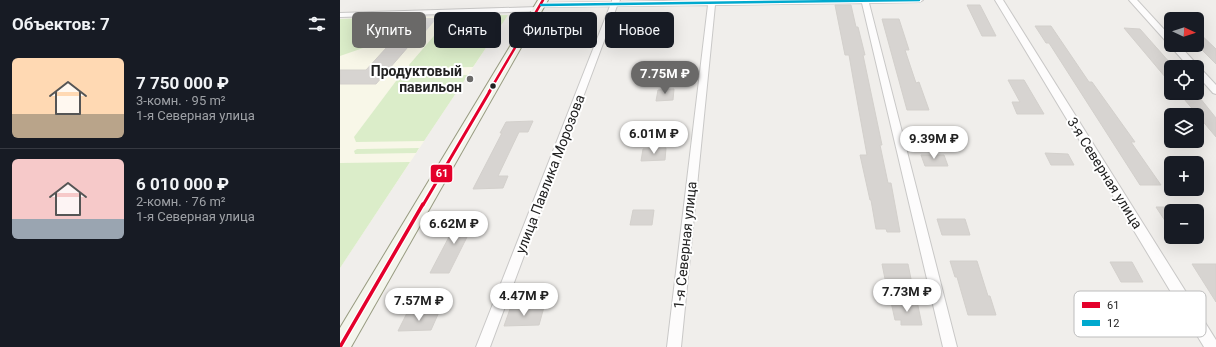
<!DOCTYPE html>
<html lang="ru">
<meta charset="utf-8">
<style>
:root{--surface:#171b24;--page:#20242c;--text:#f1f3f6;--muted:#9ea1a6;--line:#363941;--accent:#6a6968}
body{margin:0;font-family:Roboto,sans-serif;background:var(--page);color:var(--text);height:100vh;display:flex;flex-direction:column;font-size:15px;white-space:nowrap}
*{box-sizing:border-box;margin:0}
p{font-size:13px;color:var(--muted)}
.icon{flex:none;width:22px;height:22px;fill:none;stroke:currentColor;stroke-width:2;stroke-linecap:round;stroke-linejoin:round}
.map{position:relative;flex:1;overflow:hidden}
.panel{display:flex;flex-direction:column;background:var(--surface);width:340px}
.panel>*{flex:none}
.hud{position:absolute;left:12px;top:12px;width:380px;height:36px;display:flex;gap:8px}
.needle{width:26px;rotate:94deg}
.fabs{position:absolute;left:824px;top:12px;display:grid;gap:8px}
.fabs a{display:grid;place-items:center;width:40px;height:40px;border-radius:6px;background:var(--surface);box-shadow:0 4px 16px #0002;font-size:20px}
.price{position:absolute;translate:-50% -34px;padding:0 9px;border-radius:14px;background:#fff;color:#222;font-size:13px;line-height:26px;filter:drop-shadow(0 1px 2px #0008)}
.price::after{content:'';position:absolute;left:50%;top:24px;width:12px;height:9px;margin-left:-6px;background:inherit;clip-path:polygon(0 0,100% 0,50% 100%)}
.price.selected{background:var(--accent);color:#fff}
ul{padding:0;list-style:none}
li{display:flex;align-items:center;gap:12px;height:100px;padding:0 12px}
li+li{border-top:1px solid var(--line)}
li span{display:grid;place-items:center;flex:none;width:112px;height:80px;border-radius:6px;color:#555}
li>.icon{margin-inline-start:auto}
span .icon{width:48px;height:48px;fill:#fffc;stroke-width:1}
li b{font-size:17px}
h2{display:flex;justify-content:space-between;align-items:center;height:48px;padding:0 12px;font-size:17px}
.pill{padding:0 14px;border-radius:6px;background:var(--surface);box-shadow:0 4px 16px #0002;font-size:14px;line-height:36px}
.pill.selected{background:var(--accent);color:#fff}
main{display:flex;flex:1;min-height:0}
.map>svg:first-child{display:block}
.education{fill:#f8f7e8}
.grass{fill:#dbedc9}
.parking{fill:#e0dfde}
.building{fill:#d7d4d1;stroke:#d3d0cc}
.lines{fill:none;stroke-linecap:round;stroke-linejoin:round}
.street-casing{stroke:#c9c8c7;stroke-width:2}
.secondary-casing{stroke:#989b81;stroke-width:2}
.street{fill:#fdfcfc;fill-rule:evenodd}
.secondary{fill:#f4f5ed;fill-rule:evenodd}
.bus-1-far2-casing{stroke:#fff;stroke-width:5}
.bus-1-far1-casing{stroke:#fff;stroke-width:6}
.bus-1-casing{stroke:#fff;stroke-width:6}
.bus-2-casing{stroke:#fff;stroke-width:5}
.bus-1-far2{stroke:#e4002b;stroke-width:2.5}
.bus-1-far1{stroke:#e4002b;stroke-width:3}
.bus-1{stroke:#e4002b;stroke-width:3.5}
.bus-2{stroke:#00a9ce;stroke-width:2.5}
.poi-dot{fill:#6a6968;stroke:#fff;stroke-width:1.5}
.bus-dot{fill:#222;stroke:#fff;stroke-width:1.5}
.labels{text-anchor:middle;stroke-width:4;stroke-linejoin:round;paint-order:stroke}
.poi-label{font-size:14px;font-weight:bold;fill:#222;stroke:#fff;text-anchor:end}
.street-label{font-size:14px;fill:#222;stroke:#fff}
.key{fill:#fff;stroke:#bdbdbd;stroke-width:1}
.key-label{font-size:11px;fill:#222}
.line-badge{stroke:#fff;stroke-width:1.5}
.badge-label{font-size:11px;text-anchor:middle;font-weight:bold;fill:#fff}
</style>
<main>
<section class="panel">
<h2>Объектов: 7<svg class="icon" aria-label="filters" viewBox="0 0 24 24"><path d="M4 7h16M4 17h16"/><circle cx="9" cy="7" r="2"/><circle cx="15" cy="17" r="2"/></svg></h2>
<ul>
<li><span style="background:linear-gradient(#ffd9b3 70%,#b9a48a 0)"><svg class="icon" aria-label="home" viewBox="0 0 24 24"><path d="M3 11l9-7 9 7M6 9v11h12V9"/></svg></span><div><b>7 750 000 ₽</b><p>3-комн. · 95 m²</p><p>1-я Северная улица</p></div></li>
<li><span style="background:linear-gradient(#f6c9c9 75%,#9aa5b1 0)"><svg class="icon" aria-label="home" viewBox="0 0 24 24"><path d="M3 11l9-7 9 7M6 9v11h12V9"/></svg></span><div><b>6 010 000 ₽</b><p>2-комн. · 76 m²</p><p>1-я Северная улица</p></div></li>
</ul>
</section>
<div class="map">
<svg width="876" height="347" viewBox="0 0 876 347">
<rect width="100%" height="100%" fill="#f0eeeb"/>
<path class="education" d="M168,15L128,75L0,268V19Z"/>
<path class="grass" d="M168,15L133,67L70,68L69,65L111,16Z
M63,17L45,37L26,47L0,56V19Z
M66,75H128L84,141L16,142L14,137L59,77Z
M79,148L76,153L15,154L14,151L17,149H22Z
M70,162L0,268V163Z"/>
<path class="parking" d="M73,18H97L75,44L47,45Z"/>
<path class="building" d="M495,5H511L516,27H518L525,55H523L542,145H540L548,183H551L560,232H547L546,229H536L531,200H530L520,155H527L513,78L509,55H505Z
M627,5H640L656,36H642Z
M542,19H559L569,50H565L576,83L579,82L589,110H567Z
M695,26H711L749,82H752L795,142H791L821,185H800L709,43H706Z
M784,28L800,29L831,64V84Z
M857,31L876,49V64L857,45Z
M47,47H68L36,84H0V70H26Z
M668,80H684L704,114H677L672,102H680Z
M334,89L333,100L316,101L318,90Z
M839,93H856L876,118V137Z
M193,121L188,132H179L158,176H168L163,188L133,189L162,133H160L166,122Z
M326,148L325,160L301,161L303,149Z
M705,153L728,154L734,165H711Z
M581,155H604L608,166H585Z
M816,207H831V230Z
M293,210H314L312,225H290Z
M138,215L109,273H90L120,216Z
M597,219H625L630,235H602Z
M610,261H637L648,296H650L656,315H628L617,277H615Z
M770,262H792L803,282H781Z
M542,264H568L571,279H545Z
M852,264H876V302Z
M577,301L582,325H561V320H555L551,302Z
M204,307L199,325L164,326L170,309Z
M99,312L91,330L58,331L67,313Z"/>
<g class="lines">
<g class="street-casing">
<path id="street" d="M272,0H280L279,2L368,0H583L579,2L529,3L617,347H603L522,3L375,5L341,347H327L368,5L277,6L150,347H136L270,6L201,7L197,5L201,3L272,2Z
M655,0H663L876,340V347H864Z
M789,0H797L831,37V45H839L876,85V94L873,93L857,75V67H849Z
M198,7L202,9L201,11L0,17V13Z"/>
</g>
<g class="secondary-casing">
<path id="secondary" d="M198,0H208L11,347H0V328Z"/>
</g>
<use href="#street" class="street"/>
<use href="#secondary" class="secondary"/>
<g class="bus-1-far2-casing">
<path id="bus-1-far2" d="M149,92L203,0"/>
</g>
<g class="bus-1-far1-casing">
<path id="bus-1-far1" d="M83,205L150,91"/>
</g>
<g class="bus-1-casing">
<path id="bus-1" d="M0,347L83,204"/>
</g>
<g class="bus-2-casing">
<path id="bus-2" d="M201,5L579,0"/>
</g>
<use href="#bus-1-far2" class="bus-1-far2"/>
<use href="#bus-1-far1" class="bus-1-far1"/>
<use href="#bus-1" class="bus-1"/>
<use href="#bus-2" class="bus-2"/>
</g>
<circle class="poi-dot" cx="130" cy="79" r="4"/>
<circle class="bus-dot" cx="153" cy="86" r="3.5"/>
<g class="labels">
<g class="poi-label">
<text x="122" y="76">Продуктовый<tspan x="122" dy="16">павильон</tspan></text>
</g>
<g class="street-label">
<text transform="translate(765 173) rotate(58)" y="5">3-я Северная улица</text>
<text transform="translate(210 174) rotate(-69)" y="5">улица Павлика Морозова</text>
<text transform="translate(345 245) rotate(-84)" y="5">1-я Северная улица</text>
</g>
</g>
<rect x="734" y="291" width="132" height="46" rx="6" class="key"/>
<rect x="742" y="302" width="18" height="6" fill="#e4002b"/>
<rect x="742" y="320" width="18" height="6" fill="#00a9ce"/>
<g class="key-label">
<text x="767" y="309">61</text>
<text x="767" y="327">12</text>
</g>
<rect class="line-badge" x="90" y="164" width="23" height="19" rx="4" fill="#e4002b"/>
<g class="badge-label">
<text x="102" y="177">61</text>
</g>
</svg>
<div class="fabs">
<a><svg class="needle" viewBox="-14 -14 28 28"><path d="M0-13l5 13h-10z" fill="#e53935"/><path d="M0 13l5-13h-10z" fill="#9ea1a6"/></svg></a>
<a><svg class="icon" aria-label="locate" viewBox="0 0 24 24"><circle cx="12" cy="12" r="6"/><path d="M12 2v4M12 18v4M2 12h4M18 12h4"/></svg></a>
<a><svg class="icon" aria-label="layers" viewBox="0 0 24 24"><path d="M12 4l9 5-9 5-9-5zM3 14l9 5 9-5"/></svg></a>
<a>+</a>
<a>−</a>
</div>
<b class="price selected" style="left:325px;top:95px">7.75M ₽</b>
<b class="price" style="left:314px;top:155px">6.01M ₽</b>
<b class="price" style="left:594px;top:160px">9.39M ₽</b>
<b class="price" style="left:114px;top:245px">6.62M ₽</b>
<b class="price" style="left:567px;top:313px">7.73M ₽</b>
<b class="price" style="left:184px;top:317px">4.47M ₽</b>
<b class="price" style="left:79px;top:322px">7.57M ₽</b>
<div class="hud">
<a class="pill selected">Купить</a>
<a class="pill">Снять</a>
<a class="pill">Фильтры</a>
<a class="pill">Новое</a>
</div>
</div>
</main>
